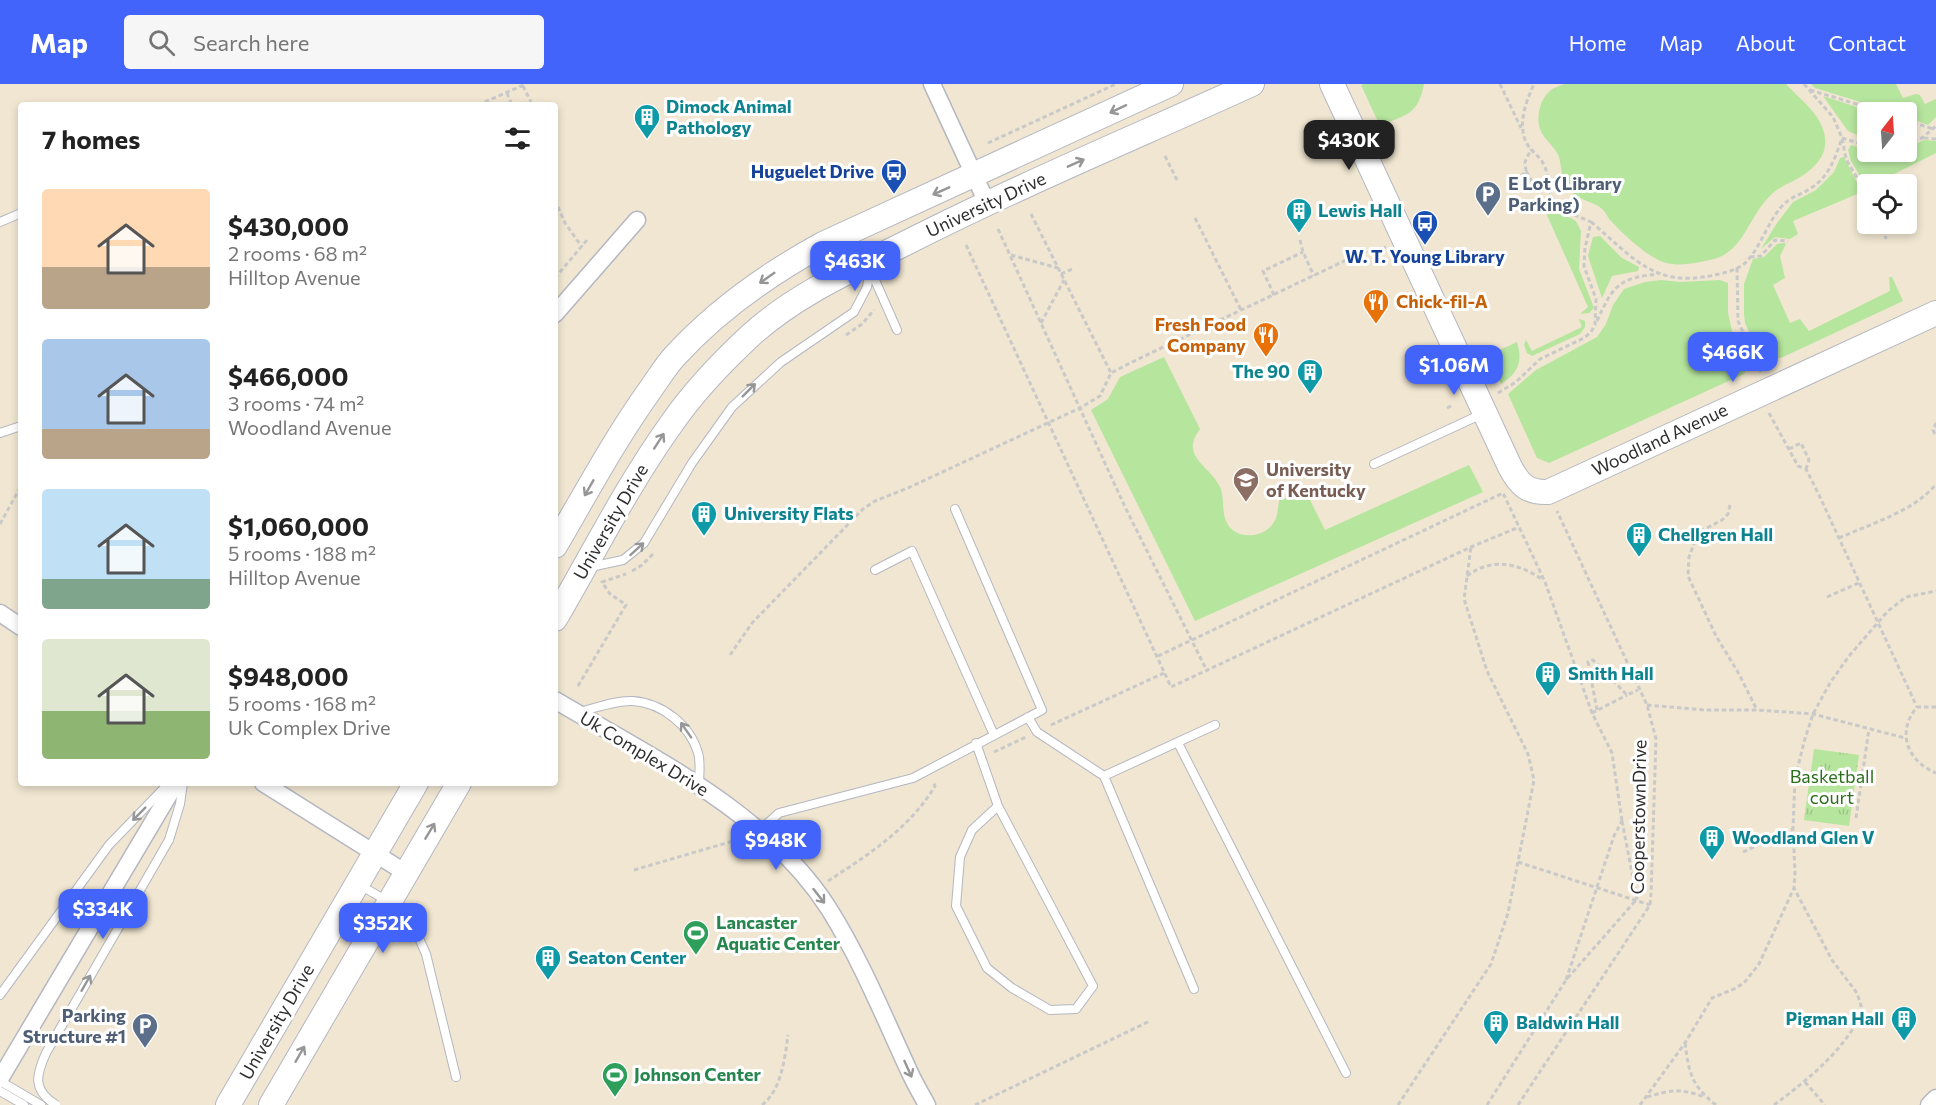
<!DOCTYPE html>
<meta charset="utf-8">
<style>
:root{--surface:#fff;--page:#f6f6f6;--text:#222;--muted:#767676;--accent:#4264fb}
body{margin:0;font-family:Commissioner,sans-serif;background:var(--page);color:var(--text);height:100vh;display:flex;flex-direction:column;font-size:22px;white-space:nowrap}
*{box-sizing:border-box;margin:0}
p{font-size:20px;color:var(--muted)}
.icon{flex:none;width:33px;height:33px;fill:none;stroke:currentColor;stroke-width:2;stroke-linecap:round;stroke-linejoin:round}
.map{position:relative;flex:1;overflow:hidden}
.sheet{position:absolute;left:18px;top:18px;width:540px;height:684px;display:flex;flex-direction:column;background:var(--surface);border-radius:6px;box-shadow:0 3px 9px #0003}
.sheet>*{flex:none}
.needle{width:39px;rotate:17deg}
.buttons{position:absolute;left:1857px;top:18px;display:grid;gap:12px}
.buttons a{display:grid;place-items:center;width:60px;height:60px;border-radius:6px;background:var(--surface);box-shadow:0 3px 9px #0003;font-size:30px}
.price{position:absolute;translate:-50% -51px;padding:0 14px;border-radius:12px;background:var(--accent);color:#fff;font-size:20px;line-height:39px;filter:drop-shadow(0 2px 3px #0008)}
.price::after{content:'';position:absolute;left:50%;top:36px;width:18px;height:14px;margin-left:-9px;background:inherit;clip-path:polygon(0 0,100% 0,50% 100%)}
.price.active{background:#222;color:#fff}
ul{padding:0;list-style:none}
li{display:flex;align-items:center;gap:18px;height:150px;padding:0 24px}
li span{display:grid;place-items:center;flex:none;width:168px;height:120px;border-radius:6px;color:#555}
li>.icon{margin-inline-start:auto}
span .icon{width:72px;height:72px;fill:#fffc;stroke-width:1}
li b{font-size:26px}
h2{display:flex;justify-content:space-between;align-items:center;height:72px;padding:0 24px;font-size:26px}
header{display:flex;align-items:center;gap:36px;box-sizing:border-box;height:84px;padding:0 30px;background:var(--accent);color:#fff}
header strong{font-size:28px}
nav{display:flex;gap:33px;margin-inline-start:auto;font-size:21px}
.search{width:420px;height:54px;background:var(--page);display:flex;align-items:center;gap:15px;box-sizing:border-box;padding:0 21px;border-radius:6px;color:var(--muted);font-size:22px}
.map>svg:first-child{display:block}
.education{fill:#f0e6d1;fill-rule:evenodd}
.grass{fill:#b6e59e}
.park{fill:url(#park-tufts)}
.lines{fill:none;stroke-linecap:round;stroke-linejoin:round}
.lane-casing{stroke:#b4b7c1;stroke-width:10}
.street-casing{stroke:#b4b7c1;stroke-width:19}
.secondary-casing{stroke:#b4b7c1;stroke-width:26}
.path{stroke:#c9c9c9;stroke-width:3;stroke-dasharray:4.5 3;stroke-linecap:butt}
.lane{stroke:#fff;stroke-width:8}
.street{stroke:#fff;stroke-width:16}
.secondary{stroke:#fff;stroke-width:24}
.lane-bridge-casing{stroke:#b4b7c1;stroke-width:10;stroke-linecap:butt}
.lane-bridge{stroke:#fff;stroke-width:8}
.oneway{stroke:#969696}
.labels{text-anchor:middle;stroke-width:6;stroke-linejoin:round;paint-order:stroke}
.culture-label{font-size:18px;font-weight:bold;fill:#0d838f;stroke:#fff;text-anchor:start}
.transit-label{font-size:18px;font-weight:bold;fill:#164399;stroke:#fff;text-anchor:end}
.service-label{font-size:18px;font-weight:bold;fill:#4e5e75;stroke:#fff;text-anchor:start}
.street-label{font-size:18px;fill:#2e2e2e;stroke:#fff}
.food-label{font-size:18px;font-weight:bold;fill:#c56008;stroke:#fff;text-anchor:start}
.education-label{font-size:18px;font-weight:bold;fill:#785e54;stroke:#fff;text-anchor:start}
.park-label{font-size:18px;fill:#2c6e1b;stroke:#fff}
.leisure-label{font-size:18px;font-weight:bold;fill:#27864d;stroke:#fff;text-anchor:start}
</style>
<header>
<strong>Map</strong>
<div class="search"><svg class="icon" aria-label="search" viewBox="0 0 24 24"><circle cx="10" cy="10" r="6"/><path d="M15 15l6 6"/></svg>Search here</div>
<nav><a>Home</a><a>Map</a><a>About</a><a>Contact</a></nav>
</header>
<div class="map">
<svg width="1936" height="1021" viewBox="0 0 1936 1021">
<defs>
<pattern id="park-tufts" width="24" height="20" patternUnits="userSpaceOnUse" patternTransform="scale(1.5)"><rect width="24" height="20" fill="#b6e59e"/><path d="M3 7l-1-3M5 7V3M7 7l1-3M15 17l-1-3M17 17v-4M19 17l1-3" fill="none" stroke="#9dc588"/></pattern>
</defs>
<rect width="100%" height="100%" fill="#efe9e1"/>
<path class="education" d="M0,0H1936V1021H0ZM21,21H555V699H21ZM1868,28H1906V68H1868ZM1868,100H1906V140H1868Z"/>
<path class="grass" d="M1364,0H1424C1418,31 1407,30 1380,42L1361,1Z
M1564,0H1786C1795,10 1806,19 1814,29C1839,63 1819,85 1787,100C1750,117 1750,163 1717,174C1703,178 1681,183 1667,179C1649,175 1623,150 1610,136C1607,132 1605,127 1602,125C1593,117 1578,116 1570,107C1561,98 1562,84 1559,73C1556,64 1548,59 1543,51C1534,38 1539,15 1551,6C1555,3 1560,2 1564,0Z
M1811,0H1896L1903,14L1916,10L1920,11L1925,20L1936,15V33L1928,41L1907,33L1906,28H1893L1815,4Z
M1823,12L1872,28H1868L1867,55L1848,47Z
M1924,56L1936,57V69L1874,100H1868L1867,104L1851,77L1848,66L1851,61L1867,66L1868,68H1906L1907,64Z
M1844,73L1862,108L1793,137L1798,150L1790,155L1775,153L1761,165L1777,139L1793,118L1816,106L1834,88L1840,74Z
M1538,111L1551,123L1576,137L1581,147L1579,185L1594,224L1589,229L1580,230L1588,223Z
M1600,152L1622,174L1639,183L1638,187L1612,192L1602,214L1588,172L1593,153Z
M1784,159L1786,160L1780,172L1785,194L1773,201L1790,239L1800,235L1809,247L1890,207L1889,193H1892L1903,217L1783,273L1770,276L1761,274L1745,239L1744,230V200L1753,175L1764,173L1777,160Z
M1661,196L1681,198L1720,196L1728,199V229L1732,247L1749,281L1744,290L1549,379L1537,374L1508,310L1536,286L1597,253L1606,240L1613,221L1624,205L1645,198Z
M1579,235L1585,237V243L1580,250L1532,272L1527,269L1524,261L1526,256L1532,267L1582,243Z
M1517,258C1523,278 1518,289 1501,300L1487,272Z
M1164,273L1200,345C1179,373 1210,381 1220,403C1225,414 1221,428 1227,439C1236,457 1265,454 1274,438C1278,432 1278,423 1279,416L1306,408L1325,446L1469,381L1483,408L1195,537L1091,326L1108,315L1120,293Z"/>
<path class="park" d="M1814,665L1859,671L1849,742L1804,736Z"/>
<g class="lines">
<g class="lane-casing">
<path id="lane" d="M0,138L21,129
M871,187L897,246
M0,349L21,342
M1374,380L1482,330
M590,483L623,476L644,459L692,379L732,323L781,278L854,228L867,203L870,186
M875,486L912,467L994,651
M579,628C596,624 616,616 633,617C662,619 690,641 698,669C701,678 699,691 699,701
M1028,633L1037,648L1104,692
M976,659L998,722L972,746L960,773L956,822L987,884L1012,904L1050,926L1076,925L1093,902L998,722
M1178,659L1346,989
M759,747L779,729L913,694L1042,626L955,425
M169,756L180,720L183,699
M358,800L389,818L414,843L426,870L456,993
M1194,905L1104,692L1215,641
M0,911L109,761L169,699
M0,997L41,1021
M0,1007L24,1021"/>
</g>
<g class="street-casing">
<path id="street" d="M932,0L987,119
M555,230L637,136
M0,529L21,543
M555,616C651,673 767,728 829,825C861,876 884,933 910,989C915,1000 921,1010 927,1021
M263,699L406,789
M0,995L176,699
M1929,1021L1936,1014"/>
</g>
<g class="secondary-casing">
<path id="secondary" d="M1332,0L1510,383C1519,400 1527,409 1548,408L1936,229
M555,462C586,409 615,355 650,306C658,295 665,283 674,273C717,226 768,190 823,160L1171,0
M555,535C593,470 628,400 672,339C694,307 723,277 751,251C795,211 851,186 904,160C1018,102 1136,53 1252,0
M228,1021L416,699
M271,1021L459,699"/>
</g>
<path class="path" d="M1500,0L1521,44
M1804,0L1833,33L1842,54L1846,75L1863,104
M523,2L531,18
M1810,6L1883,28
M507,9L512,21
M478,21L526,0
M1906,36L1933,45
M1842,54L1868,62
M1924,54L1936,55
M988,59L1116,0
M1906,60L1922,54L1936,42
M1165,72L1177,96
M1526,87L1525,78L1531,65
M1515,105L1516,97L1526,87L1537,107
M555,116L565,139L582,163
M1031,130L1111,289
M1195,134L1241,226
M1591,138C1632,172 1654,205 1714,191C1725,189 1739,186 1747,177C1762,161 1768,136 1784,120C1791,113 1800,111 1808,106C1828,95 1835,75 1842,54
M998,145L1125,423L1207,587
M1883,145L1886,155
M1300,156L1303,168L1314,192
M966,161L1171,603L1471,463L1519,443
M1011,171L1058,184
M1750,173L1761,172L1775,156L1788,157
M1737,184L1738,237L1761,288
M1061,190L1072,185
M555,194L587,156
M1274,211L1263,187L1303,168
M1597,237C1613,202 1618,194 1658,190
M1041,239L1064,196
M846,251L862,240L874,226
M1498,309L1516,298L1540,275L1584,254L1591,248L1595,241L1596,215L1584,182L1585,164L1591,138C1574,130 1553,126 1549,104C1548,96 1548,89 1544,81C1541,74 1534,69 1529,63C1516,44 1525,20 1534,0
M1447,324L1453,321
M1769,329L1798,382L1806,385L1819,411L1917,623
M1936,339L1933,346L1936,352
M1789,365L1801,359L1809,376L1806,385
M1730,421L1728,430L1722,436L1703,446L1695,457L1689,473L1688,492L1716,552L1739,590L1757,626
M0,440L21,402
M1839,454C1870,440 1915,427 1936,400
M632,487L642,481L654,469
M1467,492C1492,473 1519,479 1543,496
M1827,513L1859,499
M730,571L752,539L863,425L875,417L908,404L1080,324L1100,312L1111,289L1130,279L1363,168L1386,163
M1158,572L1503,409L1545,498L1592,629L1612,669L1622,737
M578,602L626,521L610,510L602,498L626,490
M1647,621L1705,626H1757L1813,630L1905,654
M1936,623H1917C1896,648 1907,677 1936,689
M1597,626L1588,578L1593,576L1627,611L1638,606
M1592,629L1627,611
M1051,641L1164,589
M994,668L1026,653
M1856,734L1869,645
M1622,737L1637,815L1566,896L1614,752Z
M1743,768L1793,745
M1518,778L1650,821
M634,786L740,755
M828,797C868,771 910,744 935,702L933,697
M1685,959C1689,989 1691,1001 1716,1021
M1805,998L1825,1021
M1647,1013C1670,1006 1681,1004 1704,1013
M762,1021C781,1007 785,974 788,951
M975,1021L1150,937
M1398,1021L1491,880L1508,829L1534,696L1528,670L1487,587L1464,515L1471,463
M1487,1021L1566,896
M1518,1021L1650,821L1651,810L1656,655L1647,621L1557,427
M1640,1021L1685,959L1712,914L1734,905L1744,899L1759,880L1794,804L1795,788L1793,745L1795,695L1804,658L1813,630L1830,599L1849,572L1888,527L1906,513L1936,507
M1774,1021C1810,994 1842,968 1863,928L1857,909L1832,876L1794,804"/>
<use href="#lane" class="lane"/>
<use href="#street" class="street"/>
<use href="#secondary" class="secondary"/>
<g class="lane-bridge-casing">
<path id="lane-bridge" d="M56,1021C32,1006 36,991 46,969L169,756"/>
</g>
<use href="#lane-bridge" class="lane-bridge"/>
</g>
<defs><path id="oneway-shaft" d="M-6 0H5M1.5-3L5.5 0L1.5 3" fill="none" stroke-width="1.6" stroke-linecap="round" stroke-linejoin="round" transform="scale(1.5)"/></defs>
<g class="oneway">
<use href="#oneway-shaft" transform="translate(1118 25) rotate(155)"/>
<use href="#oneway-shaft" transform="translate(1076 79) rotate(-24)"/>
<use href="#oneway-shaft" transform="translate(941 107) rotate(156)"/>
<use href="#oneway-shaft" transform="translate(767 194) rotate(145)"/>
<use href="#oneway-shaft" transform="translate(749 306) rotate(-45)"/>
<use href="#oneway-shaft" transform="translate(659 357) rotate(-57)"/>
<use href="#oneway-shaft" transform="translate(589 404) rotate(120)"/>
<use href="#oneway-shaft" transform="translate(637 465) rotate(-42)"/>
<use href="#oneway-shaft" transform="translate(686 646) rotate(-125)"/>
<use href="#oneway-shaft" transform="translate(139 730) rotate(135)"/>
<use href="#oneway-shaft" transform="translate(430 747) rotate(-59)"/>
<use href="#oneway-shaft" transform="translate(819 812) rotate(52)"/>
<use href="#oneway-shaft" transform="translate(86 899) rotate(-60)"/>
<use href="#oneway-shaft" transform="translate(300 970) rotate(-60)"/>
<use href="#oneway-shaft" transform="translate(908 985) rotate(66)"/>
</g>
<defs>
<g id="building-pin" transform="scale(1.35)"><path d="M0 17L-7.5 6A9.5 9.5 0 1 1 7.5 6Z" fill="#0f9aa8" stroke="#fff"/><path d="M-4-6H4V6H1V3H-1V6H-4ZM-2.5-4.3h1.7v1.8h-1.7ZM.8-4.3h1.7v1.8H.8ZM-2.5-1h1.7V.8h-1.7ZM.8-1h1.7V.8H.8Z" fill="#fff"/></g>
<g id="bus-pin" transform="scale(1.35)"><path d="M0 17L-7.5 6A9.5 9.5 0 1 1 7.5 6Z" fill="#1a4fb4" stroke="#fff"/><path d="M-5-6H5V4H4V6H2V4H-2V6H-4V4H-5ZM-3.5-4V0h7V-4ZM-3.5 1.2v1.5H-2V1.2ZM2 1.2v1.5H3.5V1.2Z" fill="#fff"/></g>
<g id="parking-pin" transform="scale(1.35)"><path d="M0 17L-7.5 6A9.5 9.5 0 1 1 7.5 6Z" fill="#5c6f8a" stroke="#fff"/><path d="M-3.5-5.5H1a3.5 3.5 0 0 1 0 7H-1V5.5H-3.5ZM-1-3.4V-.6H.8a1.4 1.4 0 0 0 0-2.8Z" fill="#fff"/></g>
<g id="restaurant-pin" transform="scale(1.35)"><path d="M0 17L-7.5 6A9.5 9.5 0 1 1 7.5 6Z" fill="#e8710a" stroke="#fff"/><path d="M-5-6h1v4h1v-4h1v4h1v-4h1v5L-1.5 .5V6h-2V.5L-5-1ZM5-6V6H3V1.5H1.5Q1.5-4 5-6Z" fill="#fff"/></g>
<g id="university-pin" transform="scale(1.35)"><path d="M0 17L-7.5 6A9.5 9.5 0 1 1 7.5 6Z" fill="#8d6e63" stroke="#fff"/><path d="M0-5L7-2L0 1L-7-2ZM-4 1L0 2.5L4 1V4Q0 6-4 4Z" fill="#fff"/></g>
<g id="stadium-pin" transform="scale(1.35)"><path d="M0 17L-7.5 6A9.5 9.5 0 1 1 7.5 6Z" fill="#2e9e5b" stroke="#fff"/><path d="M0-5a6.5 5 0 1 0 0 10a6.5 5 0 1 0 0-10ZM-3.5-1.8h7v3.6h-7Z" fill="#fff"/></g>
</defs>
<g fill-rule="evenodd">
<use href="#building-pin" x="647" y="33"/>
<use href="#bus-pin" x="894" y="88"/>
<use href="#parking-pin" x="1488" y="110"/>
<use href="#building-pin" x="1299" y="127"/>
<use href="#bus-pin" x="1425" y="139"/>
<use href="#restaurant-pin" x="1376" y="218"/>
<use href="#restaurant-pin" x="1266" y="251"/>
<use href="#building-pin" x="1310" y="288"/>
<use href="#university-pin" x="1246" y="396"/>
<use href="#building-pin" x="704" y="430"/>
<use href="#building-pin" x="1639" y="451"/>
<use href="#building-pin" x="1548" y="590"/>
<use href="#building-pin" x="1712" y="754"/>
<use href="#stadium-pin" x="696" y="849"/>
<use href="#building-pin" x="548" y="874"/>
<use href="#building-pin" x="1904" y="935"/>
<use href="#building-pin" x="1496" y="939"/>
<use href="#parking-pin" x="145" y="942"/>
<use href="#stadium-pin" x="615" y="991"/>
</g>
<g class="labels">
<g class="culture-label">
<text x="666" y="29">Dimock Animal<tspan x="666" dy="21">Pathology</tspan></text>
<text x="1318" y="133">Lewis Hall</text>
<text x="1290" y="294" text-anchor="end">The 90</text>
<text x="724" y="436">University Flats</text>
<text x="1658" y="457">Chellgren Hall</text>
<text x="1568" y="596">Smith Hall</text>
<text x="1732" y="760">Woodland Glen V</text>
<text x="568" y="880">Seaton Center</text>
<text x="1884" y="941" text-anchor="end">Pigman Hall</text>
<text x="1516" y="945">Baldwin Hall</text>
</g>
<g class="transit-label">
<text x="874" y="94">Huguelet Drive</text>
<text x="1425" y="179" text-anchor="middle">W. T. Young Library</text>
</g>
<g class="service-label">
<text x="1508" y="106">E Lot (Library<tspan x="1508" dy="21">Parking)</tspan></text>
<text x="126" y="938" text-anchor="end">Parking<tspan x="126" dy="21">Structure #1</tspan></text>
</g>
<g class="street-label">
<text transform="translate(986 121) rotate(-25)" y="6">University Drive</text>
<text transform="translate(1660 356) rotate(-25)" y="6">Woodland Avenue</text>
<text transform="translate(611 438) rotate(-60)" y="6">University Drive</text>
<text transform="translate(644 670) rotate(31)" y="6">Uk Complex Drive</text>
<text transform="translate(1639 733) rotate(-89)" y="6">CooperstownDrive</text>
<text transform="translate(277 938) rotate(-60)" y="6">University Drive</text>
</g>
<g class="food-label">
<text x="1396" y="224">Chick-fil-A</text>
<text x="1246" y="247" text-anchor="end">Fresh Food<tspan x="1246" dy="21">Company</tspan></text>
</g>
<g class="education-label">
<text x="1266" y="392">University<tspan x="1266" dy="21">of Kentucky</tspan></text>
</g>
<g class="park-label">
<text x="1832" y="699">Basketball<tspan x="1832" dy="21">court</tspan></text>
</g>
<g class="leisure-label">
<text x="716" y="845">Lancaster<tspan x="716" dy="21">Aquatic Center</tspan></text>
<text x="634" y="997">Johnson Center</text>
</g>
</g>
</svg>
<div class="buttons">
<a><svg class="needle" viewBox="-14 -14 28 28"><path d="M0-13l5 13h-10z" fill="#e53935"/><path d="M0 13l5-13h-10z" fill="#767676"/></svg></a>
<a><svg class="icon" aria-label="locate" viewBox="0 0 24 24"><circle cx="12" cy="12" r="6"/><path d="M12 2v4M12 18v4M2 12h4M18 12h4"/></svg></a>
</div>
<b class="price active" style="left:1349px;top:87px">$430K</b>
<b class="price" style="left:855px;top:208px">$463K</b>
<b class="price" style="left:1733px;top:299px">$466K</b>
<b class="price" style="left:1454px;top:312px">$1.06M</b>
<b class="price" style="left:776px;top:787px">$948K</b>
<b class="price" style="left:103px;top:856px">$334K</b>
<b class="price" style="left:383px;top:870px">$352K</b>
<section class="sheet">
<h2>7 homes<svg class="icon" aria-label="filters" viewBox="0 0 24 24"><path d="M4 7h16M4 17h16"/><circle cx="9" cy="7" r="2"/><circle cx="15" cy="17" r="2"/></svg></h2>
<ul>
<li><span style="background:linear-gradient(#ffd9b3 65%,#b9a48a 0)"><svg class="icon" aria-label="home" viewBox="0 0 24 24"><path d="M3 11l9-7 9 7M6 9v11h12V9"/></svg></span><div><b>$430,000</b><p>2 rooms · 68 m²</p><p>Hilltop Avenue</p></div></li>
<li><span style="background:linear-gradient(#a9c7e8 75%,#b9a48a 0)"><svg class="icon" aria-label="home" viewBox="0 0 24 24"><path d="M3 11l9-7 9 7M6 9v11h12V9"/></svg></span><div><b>$466,000</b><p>3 rooms · 74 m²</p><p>Woodland Avenue</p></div></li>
<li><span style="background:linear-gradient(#bfe0f5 75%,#7fa58c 0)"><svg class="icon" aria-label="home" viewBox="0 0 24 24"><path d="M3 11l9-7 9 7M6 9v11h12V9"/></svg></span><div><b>$1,060,000</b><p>5 rooms · 188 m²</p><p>Hilltop Avenue</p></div></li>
<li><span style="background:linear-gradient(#dfe7d0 60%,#8fb573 0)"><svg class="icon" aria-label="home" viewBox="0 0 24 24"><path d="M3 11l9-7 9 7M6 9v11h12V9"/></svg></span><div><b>$948,000</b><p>5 rooms · 168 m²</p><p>Uk Complex Drive</p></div></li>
</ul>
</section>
</div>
